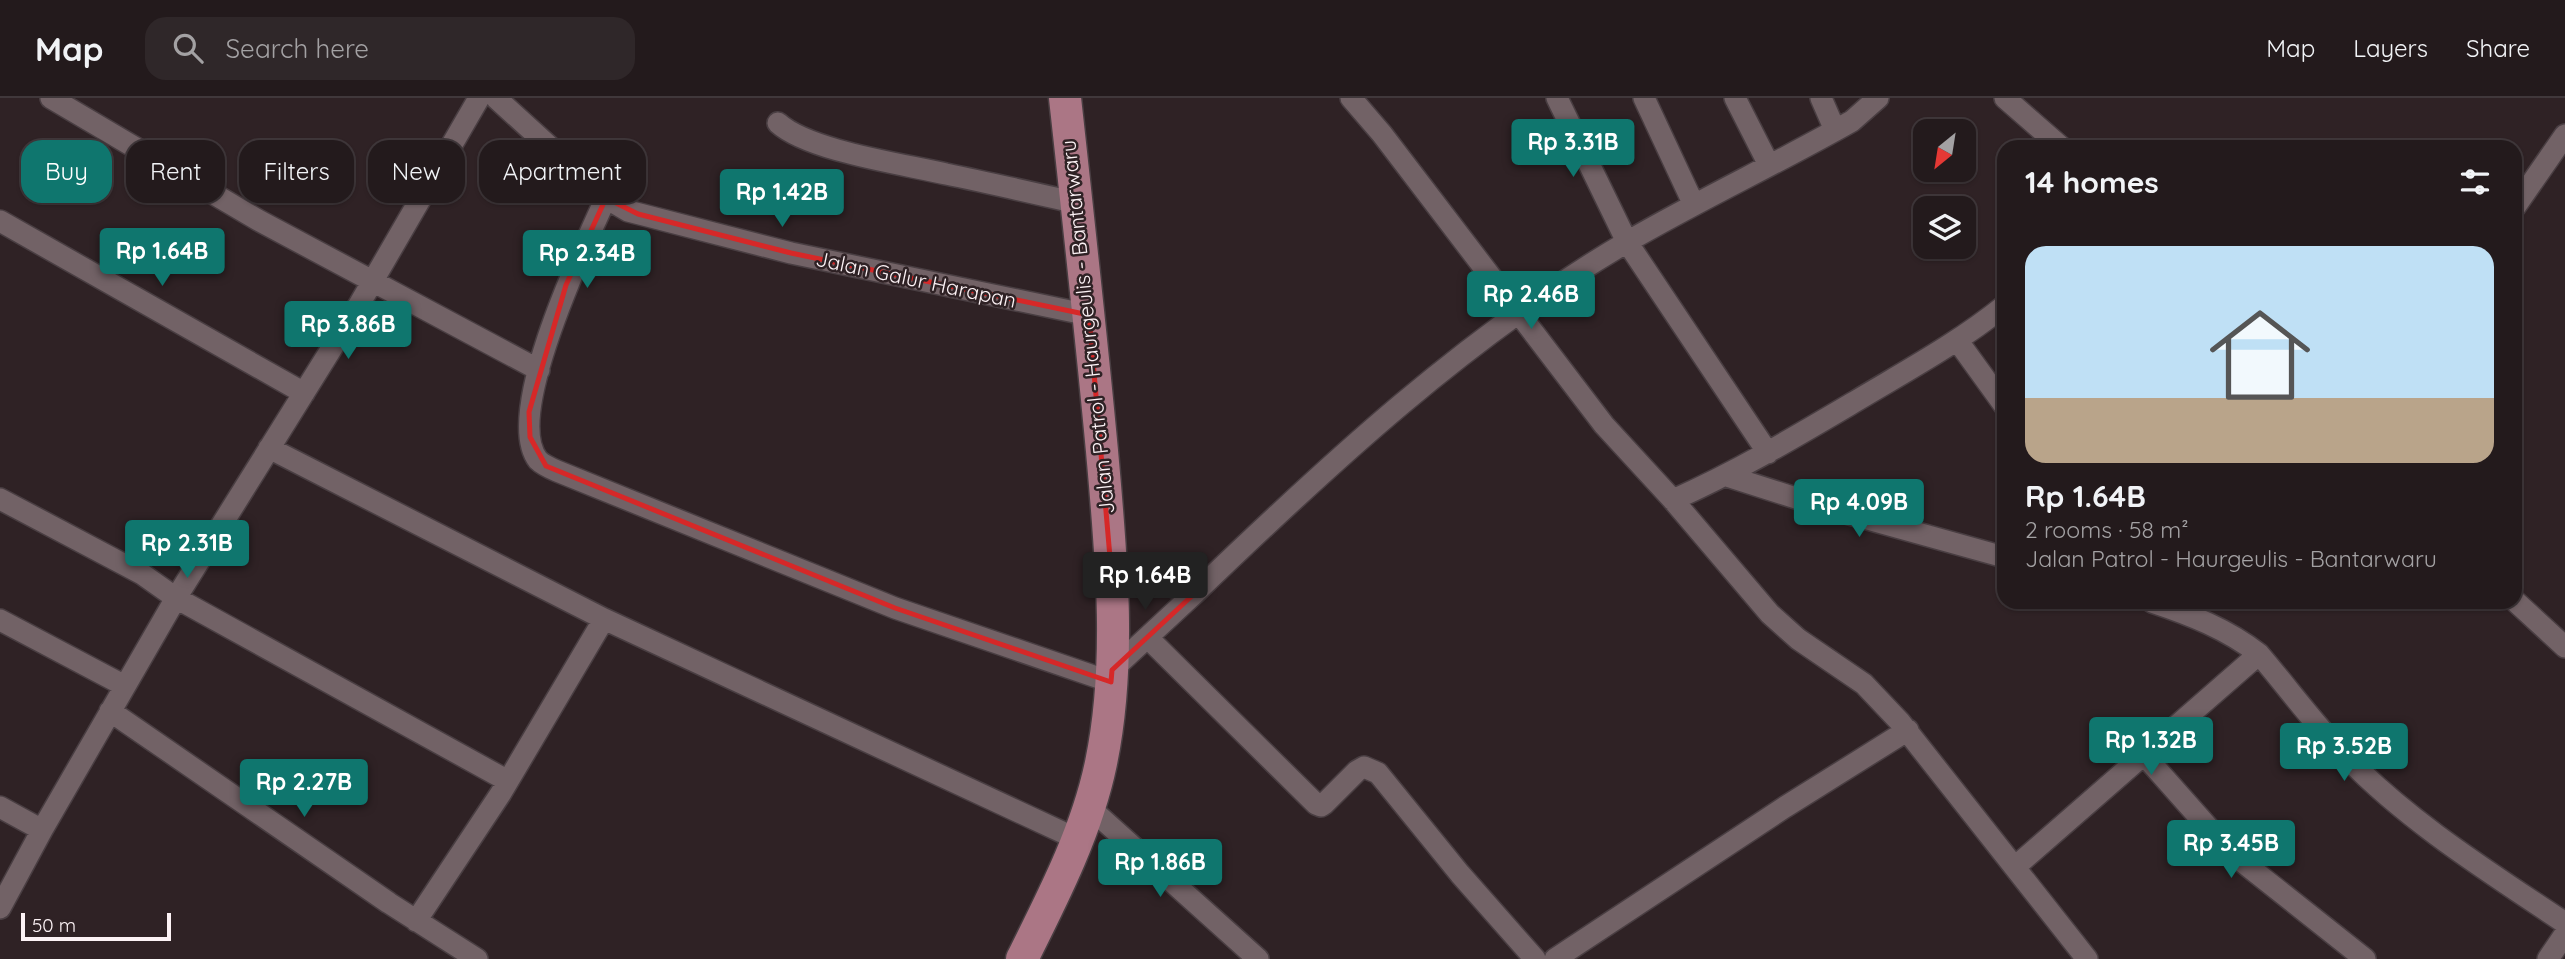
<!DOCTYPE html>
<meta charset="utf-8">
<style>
:root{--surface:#231a1c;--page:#2f2729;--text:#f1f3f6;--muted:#a3a1a3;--line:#40383b;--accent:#0f766e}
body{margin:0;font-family:Quicksand,sans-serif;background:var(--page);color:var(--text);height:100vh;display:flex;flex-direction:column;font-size:26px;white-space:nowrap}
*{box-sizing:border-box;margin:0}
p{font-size:23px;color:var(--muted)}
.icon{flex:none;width:38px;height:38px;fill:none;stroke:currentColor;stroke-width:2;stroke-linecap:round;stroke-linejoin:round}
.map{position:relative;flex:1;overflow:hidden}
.drawer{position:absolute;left:1997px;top:42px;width:525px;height:469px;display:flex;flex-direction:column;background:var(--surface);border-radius:21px;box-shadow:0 2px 5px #0004,0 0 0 2px var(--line)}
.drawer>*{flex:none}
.guide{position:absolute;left:21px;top:42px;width:665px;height:63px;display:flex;gap:14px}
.needle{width:46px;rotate:210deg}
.buttons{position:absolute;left:1913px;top:21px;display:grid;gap:14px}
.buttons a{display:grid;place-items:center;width:63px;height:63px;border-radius:14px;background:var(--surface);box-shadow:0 2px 5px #0004,0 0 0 2px var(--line);font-size:35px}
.scale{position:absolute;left:21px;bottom:18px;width:150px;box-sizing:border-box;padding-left:7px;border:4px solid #fcf2f5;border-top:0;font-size:19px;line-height:24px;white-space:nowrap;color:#fcf2f5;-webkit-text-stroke:5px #2f2225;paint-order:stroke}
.price{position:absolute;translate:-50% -60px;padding:0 16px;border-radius:7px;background:var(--accent);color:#fff;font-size:23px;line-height:46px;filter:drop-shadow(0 2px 4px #0008)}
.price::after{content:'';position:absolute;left:50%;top:42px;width:21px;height:16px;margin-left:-10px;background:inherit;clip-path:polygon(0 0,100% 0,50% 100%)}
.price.current{background:#222;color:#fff}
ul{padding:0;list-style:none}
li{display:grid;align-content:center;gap:14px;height:371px;padding:0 28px}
li span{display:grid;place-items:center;height:217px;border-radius:21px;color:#555}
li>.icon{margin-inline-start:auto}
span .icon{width:126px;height:126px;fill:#fffc;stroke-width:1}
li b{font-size:30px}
h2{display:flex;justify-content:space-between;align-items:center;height:84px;padding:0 28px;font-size:30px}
.tag{padding:0 24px;border-radius:21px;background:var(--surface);box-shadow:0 2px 5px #0004,0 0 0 2px var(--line);font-size:24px;line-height:63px}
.tag.current{background:var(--accent);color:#fff}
header{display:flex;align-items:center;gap:42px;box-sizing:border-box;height:98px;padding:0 35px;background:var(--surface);border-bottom:2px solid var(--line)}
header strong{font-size:33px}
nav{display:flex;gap:38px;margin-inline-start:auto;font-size:24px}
.search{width:490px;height:63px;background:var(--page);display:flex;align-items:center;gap:18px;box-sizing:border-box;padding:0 24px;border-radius:21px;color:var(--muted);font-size:26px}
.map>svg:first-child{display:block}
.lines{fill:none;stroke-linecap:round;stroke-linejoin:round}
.street-casing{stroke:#493e42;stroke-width:24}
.primary-casing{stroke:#493e42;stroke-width:35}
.street{stroke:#726266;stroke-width:21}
.primary{stroke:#ab7685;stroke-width:32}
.marked{fill:none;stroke:#d62828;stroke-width:5;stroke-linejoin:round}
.labels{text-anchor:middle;stroke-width:5;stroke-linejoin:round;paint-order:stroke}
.street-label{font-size:21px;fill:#fcf2f5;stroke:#2f2225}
</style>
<header>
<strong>Map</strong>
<div class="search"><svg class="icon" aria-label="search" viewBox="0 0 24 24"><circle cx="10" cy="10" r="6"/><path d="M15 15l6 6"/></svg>Search here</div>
<nav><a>Map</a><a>Layers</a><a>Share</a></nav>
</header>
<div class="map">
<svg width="2565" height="861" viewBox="0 0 2565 861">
<rect width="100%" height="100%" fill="#2f2225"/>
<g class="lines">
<g class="street-casing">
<path id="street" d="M51,0L258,122L539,272
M479,0L360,205L176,500L508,683
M496,0L606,100L628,113L791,155L1089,217
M1351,0L1382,36L1604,327L1673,402L1770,516L1798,541L1864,586L1900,624L2087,861
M1557,0L1627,144L1768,355
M1644,0L1694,107
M1735,0L1769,67
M1821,0L1835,32
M2005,0L2061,49
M778,25C809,53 903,66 946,76C990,85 1033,95 1077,105
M606,100C584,148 503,317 538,362C543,367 550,370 557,373L895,510L1111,584
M2515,109L2565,37
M0,123L304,295
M1957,242L2004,307
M269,350L604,521L1077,741
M1727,378L1824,409L2004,459
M0,401L142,476L176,500L42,732L0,810
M1673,402C1738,373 1795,339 1856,303C1906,273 1958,245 2004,208
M1111,471L1195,495L1112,572
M1195,495C1329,366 1467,238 1627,144C1701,101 1778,65 1852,23L1878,0
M2515,503L2565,549
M2152,504C2191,517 2227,531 2259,556C2288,590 2315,627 2346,659C2410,725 2489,774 2565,825
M0,522L125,588
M1148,540L1316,706L1321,708L1324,706L1357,673L1364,669L1378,675L1460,776L1535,861
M110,613L389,805L477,861
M2144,657L2230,754L2365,861
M0,709L42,732
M1090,710L1258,861
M2015,769L2259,556
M416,823L501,695L604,521
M1555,861L1785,709L1908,632
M2548,861L2565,836"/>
</g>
<g class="primary-casing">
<path id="primary" d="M1022,861C1053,799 1087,733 1101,665C1122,564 1111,455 1102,353C1091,235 1078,118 1065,0"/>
</g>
<use href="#street" class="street"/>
<use href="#primary" class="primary"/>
</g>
<path class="marked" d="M606,100L638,116L791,155L1089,217L1111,471L1195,495L1112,572L1111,584L895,510L546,368L530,339L529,314L566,187Z"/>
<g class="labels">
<g class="street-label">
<text transform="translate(916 182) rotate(12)" y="7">Jalan Galur Harapan</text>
<text transform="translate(1088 229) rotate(-96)" y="7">Jalan Patrol - Haurgeulis - Bantarwaru</text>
</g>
</g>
</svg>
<div class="buttons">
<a><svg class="needle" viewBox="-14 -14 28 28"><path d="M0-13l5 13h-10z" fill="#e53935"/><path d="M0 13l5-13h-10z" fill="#a3a1a3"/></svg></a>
<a><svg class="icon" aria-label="layers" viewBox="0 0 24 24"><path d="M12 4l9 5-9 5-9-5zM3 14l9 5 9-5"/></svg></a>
</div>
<div class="scale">50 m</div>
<b class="price" style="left:1573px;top:81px">Rp 3.31B</b>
<b class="price" style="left:782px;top:131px">Rp 1.42B</b>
<b class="price" style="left:162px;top:190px">Rp 1.64B</b>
<b class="price" style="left:587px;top:192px">Rp 2.34B</b>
<b class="price" style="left:1531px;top:233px">Rp 2.46B</b>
<b class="price" style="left:348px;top:263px">Rp 3.86B</b>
<b class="price" style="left:1859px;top:441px">Rp 4.09B</b>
<b class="price" style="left:187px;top:482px">Rp 2.31B</b>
<b class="price current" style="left:1145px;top:514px">Rp 1.64B</b>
<b class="price" style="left:2151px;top:679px">Rp 1.32B</b>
<b class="price" style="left:2344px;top:685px">Rp 3.52B</b>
<b class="price" style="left:304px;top:721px">Rp 2.27B</b>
<b class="price" style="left:2231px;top:782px">Rp 3.45B</b>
<b class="price" style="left:1160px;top:801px">Rp 1.86B</b>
<div class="guide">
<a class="tag current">Buy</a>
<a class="tag">Rent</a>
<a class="tag">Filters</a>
<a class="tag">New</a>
<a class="tag">Apartment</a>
</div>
<section class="drawer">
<h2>14 homes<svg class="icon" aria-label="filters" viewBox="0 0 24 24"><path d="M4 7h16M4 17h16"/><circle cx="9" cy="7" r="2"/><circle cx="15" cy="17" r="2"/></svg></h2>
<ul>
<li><span style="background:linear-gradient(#bfe0f5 70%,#b9a48a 0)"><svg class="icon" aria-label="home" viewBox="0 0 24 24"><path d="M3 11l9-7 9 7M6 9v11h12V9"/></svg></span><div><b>Rp 1.64B</b><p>2 rooms · 58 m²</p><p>Jalan Patrol - Haurgeulis - Bantarwaru</p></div></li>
</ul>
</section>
</div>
